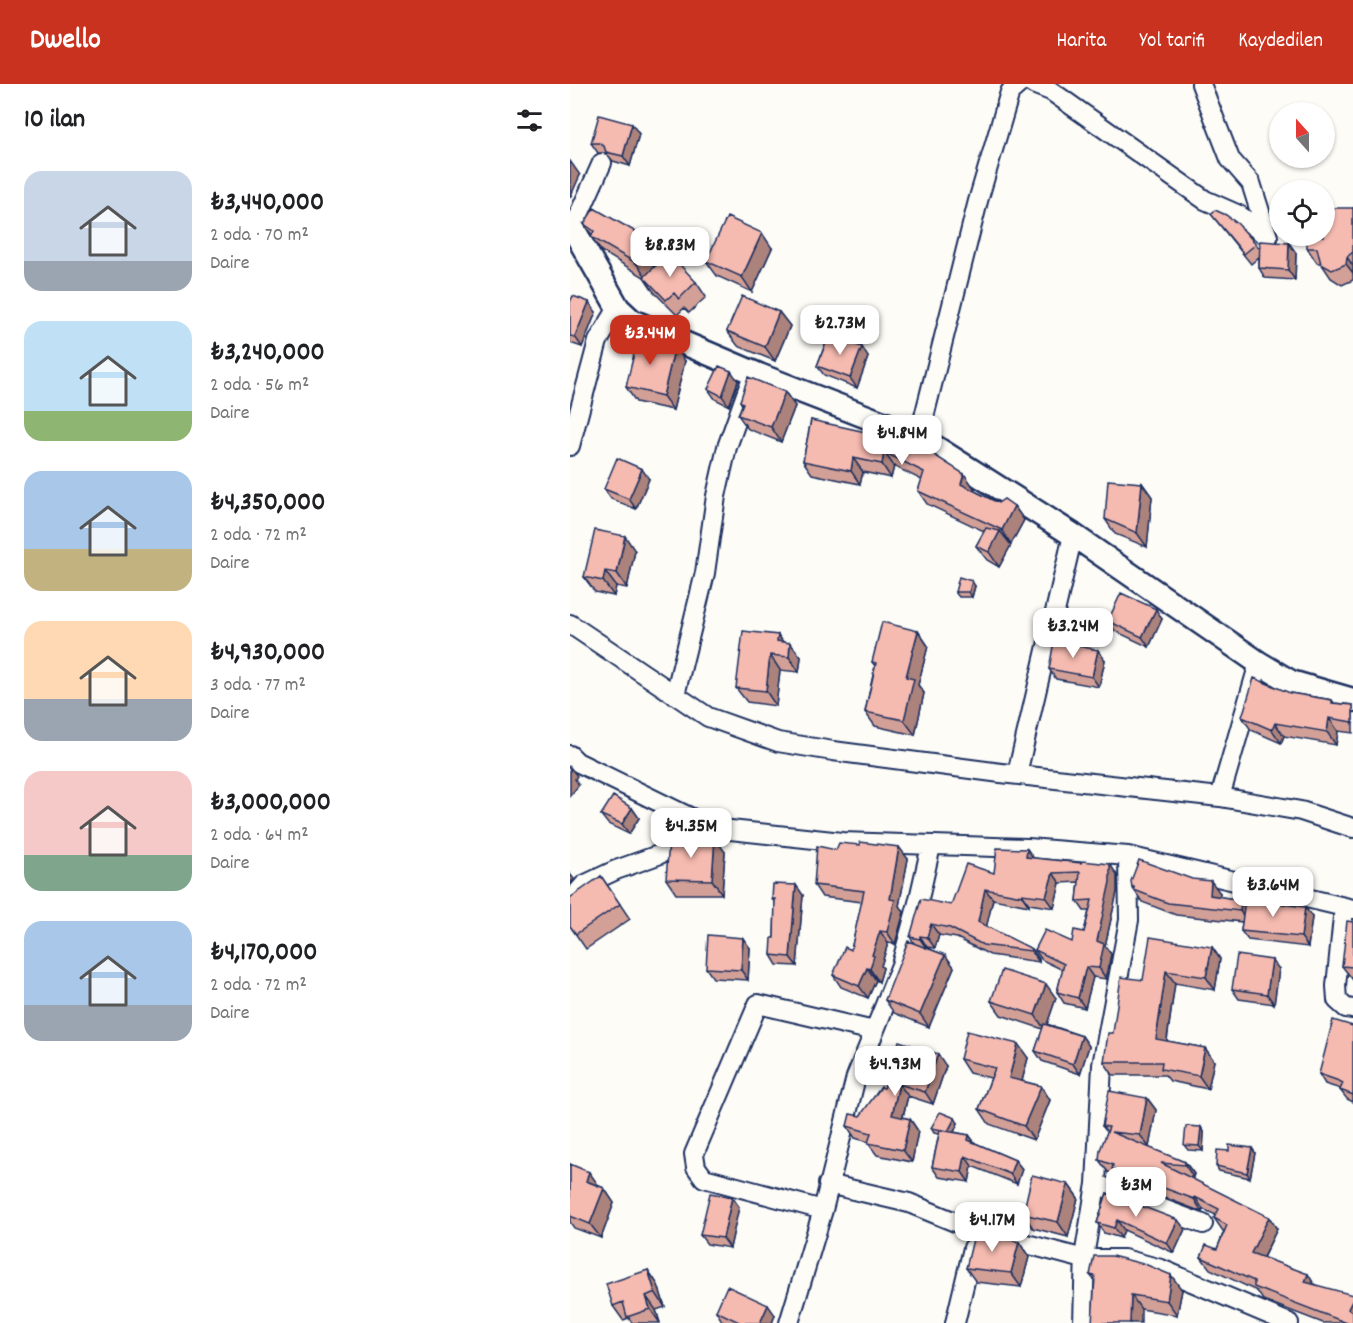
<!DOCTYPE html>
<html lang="tr">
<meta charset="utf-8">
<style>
:root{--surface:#fff;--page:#f6f6f6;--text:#202124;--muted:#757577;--accent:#c8321e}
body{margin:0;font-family:Dekko,sans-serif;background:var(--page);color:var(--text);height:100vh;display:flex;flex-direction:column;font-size:22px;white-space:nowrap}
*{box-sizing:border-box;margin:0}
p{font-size:20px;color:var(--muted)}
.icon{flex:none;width:33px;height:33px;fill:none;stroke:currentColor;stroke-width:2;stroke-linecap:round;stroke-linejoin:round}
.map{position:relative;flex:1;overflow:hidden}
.panel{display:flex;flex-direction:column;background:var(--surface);width:570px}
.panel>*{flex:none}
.needle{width:39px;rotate:339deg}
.tools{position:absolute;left:699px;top:18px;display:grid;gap:12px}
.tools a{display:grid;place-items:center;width:66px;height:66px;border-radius:50%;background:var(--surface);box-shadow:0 2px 4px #0004;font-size:30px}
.price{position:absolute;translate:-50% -51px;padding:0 14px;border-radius:12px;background:#fff;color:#222;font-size:20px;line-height:39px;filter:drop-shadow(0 2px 3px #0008)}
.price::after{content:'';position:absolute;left:50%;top:36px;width:18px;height:14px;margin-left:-9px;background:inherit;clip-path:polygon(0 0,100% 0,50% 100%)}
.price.selected{background:var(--accent);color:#fff}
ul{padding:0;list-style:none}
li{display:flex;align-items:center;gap:18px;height:150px;padding:0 24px}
li span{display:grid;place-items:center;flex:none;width:168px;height:120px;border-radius:18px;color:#555}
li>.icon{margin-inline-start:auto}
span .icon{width:72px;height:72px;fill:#fffc;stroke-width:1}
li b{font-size:26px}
h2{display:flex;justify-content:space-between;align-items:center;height:72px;padding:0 24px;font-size:26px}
header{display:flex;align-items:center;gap:36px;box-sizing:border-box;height:84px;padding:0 30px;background:var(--accent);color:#fff}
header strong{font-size:28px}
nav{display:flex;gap:33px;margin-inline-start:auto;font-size:21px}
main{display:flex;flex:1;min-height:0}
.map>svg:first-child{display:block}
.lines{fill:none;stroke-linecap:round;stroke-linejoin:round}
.minor-casing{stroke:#1b2f5e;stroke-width:22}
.tertiary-casing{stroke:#1b2f5e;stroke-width:27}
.minor{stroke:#fdfcf7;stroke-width:18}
.tertiary{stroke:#fdfcf7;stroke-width:22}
.wall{fill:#d3a097;stroke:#1b2f5e;stroke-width:1.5}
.shaded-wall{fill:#ac827b;stroke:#1b2f5e;stroke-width:1.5}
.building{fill:#f5bab0;stroke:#1b2f5e;stroke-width:1.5}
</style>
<header>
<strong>Dwello</strong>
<nav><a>Harita</a><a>Yol tarifi</a><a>Kaydedilen</a></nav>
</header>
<main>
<section class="panel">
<h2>10 ilan<svg class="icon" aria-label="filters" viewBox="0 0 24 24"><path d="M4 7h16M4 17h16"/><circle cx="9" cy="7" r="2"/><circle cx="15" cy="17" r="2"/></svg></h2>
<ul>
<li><span style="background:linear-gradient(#c9d6e8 75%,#9aa5b1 0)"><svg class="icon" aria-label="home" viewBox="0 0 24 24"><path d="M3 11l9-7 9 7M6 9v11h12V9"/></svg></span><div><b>₺3,440,000</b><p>2 oda · 70 m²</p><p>Daire</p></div></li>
<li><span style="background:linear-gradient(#bfe0f5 75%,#8fb573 0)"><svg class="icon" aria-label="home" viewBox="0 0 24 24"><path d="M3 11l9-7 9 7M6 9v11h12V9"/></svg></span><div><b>₺3,240,000</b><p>2 oda · 56 m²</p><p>Daire</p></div></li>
<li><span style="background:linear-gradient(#a9c7e8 65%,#c2b280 0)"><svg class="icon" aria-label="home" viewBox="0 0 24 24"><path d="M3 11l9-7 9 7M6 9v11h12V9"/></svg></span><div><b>₺4,350,000</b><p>2 oda · 72 m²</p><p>Daire</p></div></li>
<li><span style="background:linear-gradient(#ffd9b3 65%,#9aa5b1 0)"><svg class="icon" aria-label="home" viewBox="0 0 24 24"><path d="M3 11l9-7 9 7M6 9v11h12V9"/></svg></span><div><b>₺4,930,000</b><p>3 oda · 77 m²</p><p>Daire</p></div></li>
<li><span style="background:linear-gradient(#f6c9c9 70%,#7fa58c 0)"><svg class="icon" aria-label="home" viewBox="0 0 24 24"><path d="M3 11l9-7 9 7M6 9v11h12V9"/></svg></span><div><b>₺3,000,000</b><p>2 oda · 64 m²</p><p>Daire</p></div></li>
<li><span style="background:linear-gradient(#a9c7e8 70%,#9aa5b1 0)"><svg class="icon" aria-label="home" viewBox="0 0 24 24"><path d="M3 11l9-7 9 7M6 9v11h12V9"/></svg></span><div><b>₺4,170,000</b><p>2 oda · 72 m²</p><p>Daire</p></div></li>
</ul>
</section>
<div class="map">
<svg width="783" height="1239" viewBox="0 0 783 1239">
<rect width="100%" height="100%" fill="#fdfcf7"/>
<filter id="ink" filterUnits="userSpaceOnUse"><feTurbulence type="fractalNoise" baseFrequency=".0167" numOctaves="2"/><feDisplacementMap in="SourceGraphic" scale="12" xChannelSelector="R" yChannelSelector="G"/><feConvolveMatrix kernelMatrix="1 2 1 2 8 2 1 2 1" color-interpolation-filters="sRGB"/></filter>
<g filter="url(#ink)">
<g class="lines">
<g class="minor-casing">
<path id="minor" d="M463,0L481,7L635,116L669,131L698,153
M631,0L660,75L681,99L698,153
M2,146L32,79
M349,353L408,117L440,8L449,0
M0,362L28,257L48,224
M0,540L138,633L208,658L263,667L431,689L650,713L731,727L783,744
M105,611L135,489L146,412L157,363L180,299
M0,671L7,678L142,744L272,758L458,764L558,772L783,825
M447,690L503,451
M650,713L689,579
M0,817L14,801L46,786L88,771L142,744
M774,823L766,902L767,916L776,924L783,925
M258,1100L339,1119L407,1147L514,1175H554L591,1185L719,1239
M526,1100L633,1140
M253,1126L134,1094L126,1083L124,1070L188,920L304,947
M219,1239L253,1126L286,993L331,881L348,819L361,762
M385,1239L403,1164
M513,1239L515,1167L526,1100L532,981L559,836L558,772"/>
</g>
<g class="tertiary-casing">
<path id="tertiary" d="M0,145L5,148L48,224L62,237L189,291L349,353L503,451L689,579L721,598L783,616"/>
</g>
<use href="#minor" class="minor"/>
<use href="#tertiary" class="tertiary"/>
</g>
<path class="wall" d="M69,50L60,82L43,77L36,69H28L21,59Z
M783,124V196L772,201L761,194L751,179H747L737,164Z
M641,130L686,160L690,165L719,159L726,169L725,196L695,194L689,184V173L681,180Z
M14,140L90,170L81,186L126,198L136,213L119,229L114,224L107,231L84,208L74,193L31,167L21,153L22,151Z
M202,164L182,208L147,192L136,177Z
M0,218L26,228L12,263L0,259Z
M209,228L220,242L205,277L168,262L157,247Z
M272,230L279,240L273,256L298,273L287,304L254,291L247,282L257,255L250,246Z
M115,277L103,326L66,318L56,303Z
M168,297L159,322L145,315L138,305Z
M215,308L225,322L211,358L178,345L168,331L172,321L170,317Z
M241,336L394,390L404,404L403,406L428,419L444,422L454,436L441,460L438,458L441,461L429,483L417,476L406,462L414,447L357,420L348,407L352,396L324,382L321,394L293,388L290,400L242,390L233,377Z
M79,395L66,425L41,415L34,405Z
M572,399L582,413L577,463L545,450L535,435Z
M65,467L57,504L46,502L44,512L25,508L14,493Z
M405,502L402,513H389L385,508Z
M592,535L579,563L545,547L538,537Z
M348,547L358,562L348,601L354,609L345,651L305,642L295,628L305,582L302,578Z
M208,551L213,558L220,559L231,573L229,588L210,586L206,622L177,618L166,604Z
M535,576L529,603L486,595L479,585Z
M720,609L762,616L764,619L783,621V649L768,647L766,661L714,652L711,659L681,646L672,633Z
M62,724L69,734L59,750L38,740L31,731Z
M457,765L463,774L547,791V808L535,862L541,870L536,895L523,893L515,924L494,919L487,908L493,886L472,876L465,866L502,858L514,848L519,827H514L507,817L509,798L490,799L484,824L459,820V822L423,815L416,843L462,865L469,875V878L420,871L387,854L369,851L365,864L357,863V864L375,871L384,883L359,943L324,929L315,916L344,859L340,853L424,789Z
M266,766L338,775L329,822L334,828L325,860L318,859L311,882L313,884L309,898L306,896L298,914L271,903L263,891L281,866L292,818L252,813L244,801Z
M155,768L152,810H106L96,795Z
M31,792L60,835L16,865L0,842Z
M562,803L650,809L649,813L671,816L674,821L742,833L738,863L678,856L671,847L672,838L606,831L572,818Z
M233,811L227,882L207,881L201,871L204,854L205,819L202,815Z
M783,838V896L772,882Z
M642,863L650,875L645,906L605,899L597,957L635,964L644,977L638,1005L600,997L595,991H543L534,978L543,949L573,896Z
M180,864L178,896L143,894L136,884Z
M709,885L704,920L669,915L662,905Z
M486,914L477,940L512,952L519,962L510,990L472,977L465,967L473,945L431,931L421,917Z
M783,942V1018L777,1015L770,1006L771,1005L755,1000L749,990Z
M458,974L452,997L471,1002L480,1016L464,1056L419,1040L409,1025L421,994L399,989L390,975Z
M376,982L363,1020L338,1012L333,1033L340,1035L348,1047L342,1078L307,1071L298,1059L299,1058L285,1054L277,1042L290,1032L314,1004Z
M577,1014L586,1026L579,1063H577L615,1078L624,1090L623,1093H617L699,1133L707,1145L693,1174L745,1201L783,1239H753L693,1216L687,1207L640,1185L631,1173L647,1165L654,1147H653L644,1134L646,1131L633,1125L632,1128L551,1097L547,1091L538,1088L529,1076L537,1048L532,1042Z
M388,1039L384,1048L399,1051L405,1059L445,1076L452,1085L447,1100L402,1082L399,1098L369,1093L362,1083L369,1050L364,1049L361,1044Z
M634,1048L633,1067L618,1066L614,1061Z
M682,1064L685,1069L680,1094L649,1087L646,1082L659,1067Z
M0,1080L29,1102L34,1104L44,1119L31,1154L4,1144L0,1138Z
M498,1100L508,1114L498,1153L463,1144L453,1130Z
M537,1109L615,1145L604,1169L554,1146L551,1154L534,1149L527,1139Z
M162,1113L169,1123L160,1164L137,1160L130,1151Z
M449,1158L459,1173L451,1203L406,1198L396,1184Z
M78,1186L88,1201L95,1223L86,1226L90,1239H62L59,1234L53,1236L43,1222Z
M520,1191L612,1206L607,1231L571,1225L525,1197Z
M146,1227L205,1231L202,1239H156L152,1237Z"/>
<path class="shaded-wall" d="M62,40L69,50L60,82L53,72Z
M0,77L10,91L0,114Z
M192,149L202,164L182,208L172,193Z
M80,156L90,170L77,194L66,179Z
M719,159L726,169L725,196L718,186Z
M777,173L783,182V189L776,180Z
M19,218L26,228L12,263L5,253Z
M209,228L220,242L205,277L195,263Z
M272,230L279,240L272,261L265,251Z
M105,262L115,277L103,326L93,312Z
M292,263L298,273L287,304L280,294Z
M161,287L168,297L159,322L152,312Z
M215,308L225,322L211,358L201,343Z
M314,368L324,382L321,394L312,380Z
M283,374L293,388L290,400L281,387Z
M72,385L79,395L66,425L59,415Z
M394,390L404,404L400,414L391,400Z
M572,399L582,413L577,463L567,449Z
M444,422L454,436L441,460L432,446Z
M430,447L441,461L429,483L419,468Z
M55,452L65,467L57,504L47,489Z
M35,487L46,502L44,512L33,497Z
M402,497L405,502L402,513L399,508Z
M586,525L592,535L579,563L572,553Z
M348,547L358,562L348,601L354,609L345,651L334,636L336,593Z
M208,551L218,565L207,557Z
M220,559L231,573L229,588L219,573Z
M528,566L535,576L529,603L522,593Z
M200,571L210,586L206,622L196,607Z
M759,634L768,647L766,661L757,648Z
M705,639L714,652L711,659L702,646Z
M0,683L7,692L5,695L9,701L0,712Z
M62,724L69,734L59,750L52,740Z
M145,754L155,768L152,810L142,796Z
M329,763L338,775L329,822L334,828L325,860L317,848L320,815Z
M457,765L465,776L456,773Z
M540,780L547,791V808L535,862L541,870L536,895L529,884L527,857Z
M483,789L490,799L484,824L476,813Z
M0,790L4,795L0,800Z
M641,797L650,809L648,823L640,811Z
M226,801L233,811L227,882L220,873Z
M415,805L423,815L415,849L408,838Z
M452,810L459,820V822L452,812Z
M671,816L679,828L678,839L670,827Z
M735,823L742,833L738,863L731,853Z
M361,840L369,851L365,864L357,853Z
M310,847L318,859L311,882L313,884L309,898L300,885L302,871Z
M350,852L357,863V865L350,855Z
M173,854L180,864L178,896L171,886Z
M642,863L650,875L645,906L636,893Z
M462,865L469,875V878L461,867Z
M375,871L384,883L359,943L350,930Z
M702,876L709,885L704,920L697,910Z
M516,883L523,893L515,924L508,914Z
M297,884L306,896L298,914L289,902Z
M596,887L605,899L595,968L586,955Z
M476,900L486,914L475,946L465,931Z
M512,952L519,962L510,990L503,980Z
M448,960L458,974L449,1008L439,994Z
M635,964L644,977L638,1005L629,992Z
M368,970L376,982L363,1020L355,1008Z
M329,1000L338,1012L330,1043L322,1031Z
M471,1002L480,1016L464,1056L454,1042Z
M577,1014L586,1026L579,1063L570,1051Z
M385,1034L388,1039L382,1052L378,1047Z
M340,1035L348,1047L342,1078L333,1066Z
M631,1043L634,1048L633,1067L629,1062Z
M399,1051L406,1061L398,1056Z
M682,1064L685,1069L680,1094L677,1089Z
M395,1072L402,1082L399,1098L392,1088Z
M445,1076L452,1085L447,1100L440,1090Z
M615,1078L624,1090L623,1093L615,1081Z
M19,1088L29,1102L16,1097Z
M498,1100L508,1114L498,1153L488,1138Z
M34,1104L44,1119L31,1154L20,1140Z
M162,1113L169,1123L160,1164L153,1154Z
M625,1113L633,1125L632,1128L624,1115Z
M699,1133L707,1145L689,1181L681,1169Z
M547,1136L554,1146L551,1154L544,1144Z
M608,1136L615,1145L604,1169L597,1159Z
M449,1158L459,1173L451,1203L441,1189Z
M78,1186L88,1201L95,1223L85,1208Z
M738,1190L746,1203L735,1198Z
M601,1191L612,1206L607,1231L597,1217Z
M561,1211L571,1225V1239H560Z
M76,1212L86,1226L90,1239L80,1225Z
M783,1215V1233L778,1225Z
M198,1221L205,1231L202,1239H190Z"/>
<path class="building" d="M29,31L62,40L53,72L36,68L34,62L29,59H21Z
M24,124L80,156L66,179L21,153L24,147L14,140Z
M754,124H783V168L777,173L776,180L762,186L751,180L747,164H737V152H754Z
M645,126L656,131L668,140L686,160L674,170L641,130Z
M157,133L192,149L172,193L136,177Z
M690,157L719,159L718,186L689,184Z
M99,169L126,198L109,215L104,209L96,216L74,193Z
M3,212L19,218L5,253L0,252V218Z
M172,212L209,228L195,263L157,247Z
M258,225L272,230L265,251L250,246Z
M259,251L292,263L280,294L247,282Z
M68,253L105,262L93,312L56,303Z
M149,282L161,287L152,312L138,305Z
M178,293L215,308L201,343L168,331L173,319L170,317Z
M241,336L296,348L297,341L317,345L333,351L394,390L391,400L428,419L434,415L444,422L432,446L348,407L354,388L314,368L312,380L283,374L281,387L233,377Z
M47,374L72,385L59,415L34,405Z
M538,396L572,399L567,449L535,435Z
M416,444L430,447L419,468L406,462Z
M25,446L55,452L47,489L35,487L33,497L14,493Z
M389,493L402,497L399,508H385Z
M551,509L586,525L572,553L538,537Z
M312,538L348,547L336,593L344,595L334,636L295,628L306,579L302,578Z
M173,547L208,551L207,557L220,559L219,573L200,571L196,607L166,604Z
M484,557L528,566L522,593L479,585Z
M684,594L720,609L762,616V619L783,621V638L759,634L757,648L705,639L702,646L672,633Z
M43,712L62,724L52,740L31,731Z
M109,753L145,754L142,796L96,795L99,758Z
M290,758L329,763L320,815L325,816L317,848L310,847L302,871L304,872L300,885L297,884L289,902L263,891L275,863L281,866L294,807L244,801L247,762L266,766L269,759L290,761Z
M427,764L457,765L456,773L511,779L512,777L540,780V798L527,857L534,860L529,884L516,883L508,914L487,908L494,880L465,866L475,846L502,858L504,846L514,848L522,816L507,817L510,788L483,789L476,813L452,810V812L415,805L408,838L462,865L461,867L413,861L380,844L361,840L357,853L350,852V855L340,853L351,815L381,821L396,780L424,789Z
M569,776L622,795L641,797L640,811L671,816L670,827L598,819L564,806V803H562L561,797Z
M31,792L50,820L6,850L0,842V814Z
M203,800L226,801L220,873L201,871L202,854H204L205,815H202Z
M675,815L735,823L731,853L671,847Z
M777,837L783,838V883L772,882Z
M138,851L173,854L171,886L136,884Z
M580,853L642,863L636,893L596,887L586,955L635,964L629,992L591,985L592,978H534L538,949H543L551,893L573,896Z
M338,857L375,871L350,930L315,916Z
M667,871L702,876L697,910L662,905Z
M432,886L476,900L465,931L421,917Z
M763,936L783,942V1011L770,1006L773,999L769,997L749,990Z
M474,940L512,952L503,980L465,967Z
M397,947L448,960L439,994L471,1002L454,1042L409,1025L425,984L390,975Z
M329,957L368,970L355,1008L329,1000L322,1031L340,1035L333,1066L298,1059L301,1049L277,1042L280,1030L290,1032L311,1003L314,1004Z
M539,1007L577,1014L570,1051L541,1048L615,1078V1081L591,1079L699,1133L681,1169L738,1190L735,1198L783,1211V1215L778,1225L783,1229V1239H777L684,1203V1197L631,1173L636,1161L647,1165L657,1141L644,1134L649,1125L625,1113L624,1115L542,1085L543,1081L529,1076L530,1066L539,1043L532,1042Z
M370,1028L385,1034L378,1047L361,1044Z
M616,1042L631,1043L629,1062L614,1061Z
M370,1046L399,1051L398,1056L445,1076L440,1090L395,1072L392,1088L362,1083Z
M659,1061L682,1064L677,1089L646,1082L647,1066L659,1067Z
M0,1080L19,1088L16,1097L34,1104L20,1140L0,1132Z
M462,1091L498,1100L488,1138L453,1130Z
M140,1109L162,1113L153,1154L130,1151Z
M537,1109L608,1136L597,1159L547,1136L544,1144L527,1139Z
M405,1147L449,1158L441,1189L396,1184Z
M524,1172H542L577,1181L601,1191L597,1217L561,1211L560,1239H522L525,1192L520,1191Z
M78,1186L85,1208L76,1212L80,1225L57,1233L53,1218L43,1222L36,1200Z
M157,1202L198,1221L190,1239H171L146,1227Z"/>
</g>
</svg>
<div class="tools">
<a><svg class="needle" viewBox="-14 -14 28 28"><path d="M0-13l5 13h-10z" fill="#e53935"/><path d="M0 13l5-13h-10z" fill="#757577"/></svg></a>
<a><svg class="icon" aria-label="locate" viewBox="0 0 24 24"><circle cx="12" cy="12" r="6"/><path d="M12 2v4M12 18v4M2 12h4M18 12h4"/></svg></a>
</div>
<b class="price" style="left:100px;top:194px">₺8.83M</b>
<b class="price" style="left:270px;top:272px">₺2.73M</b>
<b class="price selected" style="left:80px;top:282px">₺3.44M</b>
<b class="price" style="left:332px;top:382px">₺4.84M</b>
<b class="price" style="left:503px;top:575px">₺3.24M</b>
<b class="price" style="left:121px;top:775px">₺4.35M</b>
<b class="price" style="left:703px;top:834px">₺3.64M</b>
<b class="price" style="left:325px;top:1013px">₺4.93M</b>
<b class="price" style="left:566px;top:1134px">₺3M</b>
<b class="price" style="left:422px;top:1169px">₺4.17M</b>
</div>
</main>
